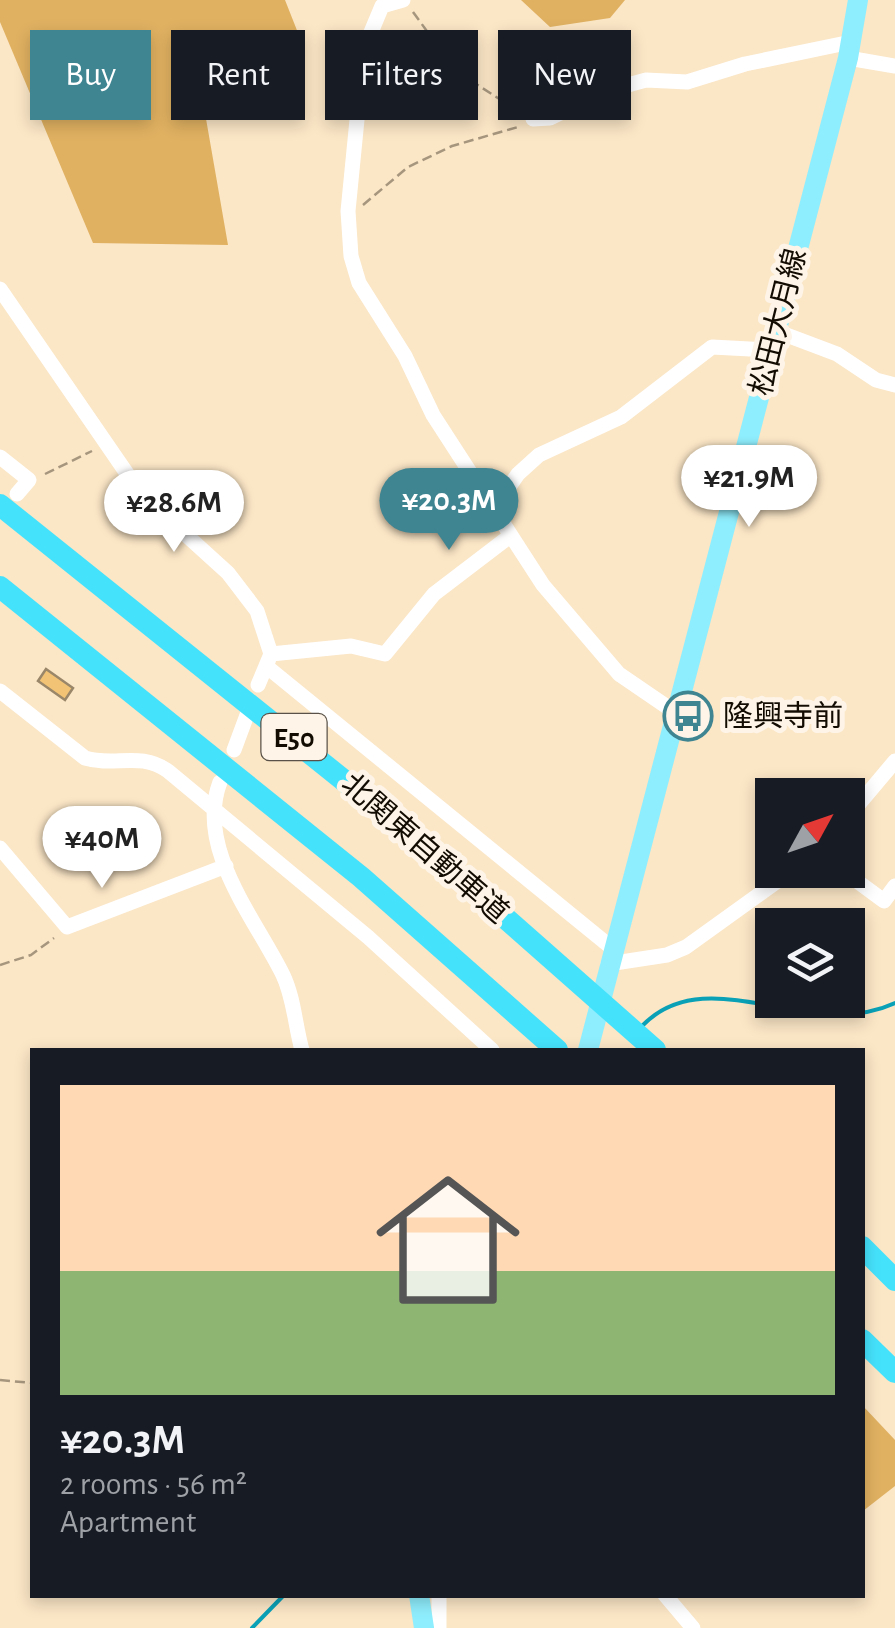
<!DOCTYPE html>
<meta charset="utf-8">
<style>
:root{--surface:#171b24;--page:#20242c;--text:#f1f3f6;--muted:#9ea1a6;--accent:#3f8491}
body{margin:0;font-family:"Alegreya Sans","Noto Sans JP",sans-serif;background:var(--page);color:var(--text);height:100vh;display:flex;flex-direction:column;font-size:38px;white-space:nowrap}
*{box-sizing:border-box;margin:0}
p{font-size:32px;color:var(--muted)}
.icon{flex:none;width:55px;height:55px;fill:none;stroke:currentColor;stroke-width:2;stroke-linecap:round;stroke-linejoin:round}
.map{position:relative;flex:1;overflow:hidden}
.sheet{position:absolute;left:30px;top:1048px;width:835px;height:550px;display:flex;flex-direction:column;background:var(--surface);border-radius:0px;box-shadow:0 5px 15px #0003}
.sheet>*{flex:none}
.banner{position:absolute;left:30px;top:30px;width:835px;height:90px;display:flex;gap:20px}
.needle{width:65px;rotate:50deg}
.controls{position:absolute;left:755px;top:778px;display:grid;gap:20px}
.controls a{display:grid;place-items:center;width:110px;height:110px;border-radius:0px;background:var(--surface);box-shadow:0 5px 15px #0003;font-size:50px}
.price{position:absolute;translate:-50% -85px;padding:0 22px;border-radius:35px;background:#fff;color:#222;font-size:32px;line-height:65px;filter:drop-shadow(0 2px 5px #0008)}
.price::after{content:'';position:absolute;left:50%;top:60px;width:30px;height:22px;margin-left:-15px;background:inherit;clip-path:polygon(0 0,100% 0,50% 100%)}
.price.active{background:var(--accent);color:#fff}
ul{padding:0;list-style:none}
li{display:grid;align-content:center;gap:20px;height:530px;padding:0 30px}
li span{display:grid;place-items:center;height:310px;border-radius:0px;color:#555}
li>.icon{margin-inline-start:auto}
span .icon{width:180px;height:180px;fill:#fffc;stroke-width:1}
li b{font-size:42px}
.pill{padding:0 35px;border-radius:0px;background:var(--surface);box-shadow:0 5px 15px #0003;font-size:35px;line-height:90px}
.pill.active{background:var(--accent);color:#fff}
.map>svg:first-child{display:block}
.forest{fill:#e0b161}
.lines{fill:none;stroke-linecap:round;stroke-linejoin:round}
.stream{stroke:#0aa1b7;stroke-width:4}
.building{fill:#f2c374;stroke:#9a8769;stroke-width:2.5}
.path{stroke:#a6967e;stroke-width:2.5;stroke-dasharray:10 5;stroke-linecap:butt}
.minor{stroke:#fff;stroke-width:15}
.major{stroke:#8feefd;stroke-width:20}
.highway{stroke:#45e2fc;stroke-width:22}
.labels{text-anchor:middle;stroke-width:10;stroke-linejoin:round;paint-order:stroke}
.shield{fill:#fef5e8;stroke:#5a5248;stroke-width:2.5}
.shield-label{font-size:28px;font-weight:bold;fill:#130c03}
.street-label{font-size:30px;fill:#130c03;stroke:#fef5e8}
.poi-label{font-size:30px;fill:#130c03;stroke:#fef5e8;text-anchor:start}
</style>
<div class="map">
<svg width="895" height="1628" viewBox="0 0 895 1628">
<rect width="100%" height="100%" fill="#fbe6c6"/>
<path class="forest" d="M0,0H285L300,38L283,88L205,113L228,245L93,243L0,22Z
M521,0H625L610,18L550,27Z
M863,1406L895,1440V1486L863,1511Z"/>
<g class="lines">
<path class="stream" d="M642,1026C708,958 809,1043 895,1003
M252,1628L284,1595"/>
</g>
<path class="building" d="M46,669L73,688L65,700L38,681Z"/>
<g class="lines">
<path class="path" d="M413,12L456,71L518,111
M363,205L408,167L452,146L518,127
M45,474L92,451
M0,965L31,955L54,938
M0,1380L32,1383"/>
<path class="minor" d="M403,0L382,6L364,49L348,211L351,256L359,283L405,356L433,415L543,585L619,674L679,715
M848,58L895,66
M533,119L550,118L606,91L646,80L687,82L745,64L851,42
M0,289L141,494L228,573L257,611L271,654L258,685
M776,331L837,354L876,380L895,385
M0,457L29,480L17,494
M495,507L518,474L539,455L621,417L712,347L771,350
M271,654L351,646L385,654L434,594L510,536
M266,666L612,948
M0,691L85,758C115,767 140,751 168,771L368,937L492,1050
M234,750L247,715
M220,782C195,848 255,918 283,975C294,998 295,1025 302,1050
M848,817L895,761
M0,848L67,927L226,866
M842,870L884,901L895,886
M608,964L667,955L686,947L793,870
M439,1595V1628
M665,1595L693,1628"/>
<path class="major" d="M588,1050L848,58L858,0
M419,1595L424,1628"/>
<path class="highway" d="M0,505L402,827L655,1050
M0,587L361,877L557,1050
M862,1247L895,1280
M862,1340L895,1372"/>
</g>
<defs>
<g id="bus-ring" transform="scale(2.5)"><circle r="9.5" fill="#fef5e8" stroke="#3f8491" stroke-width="1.5"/><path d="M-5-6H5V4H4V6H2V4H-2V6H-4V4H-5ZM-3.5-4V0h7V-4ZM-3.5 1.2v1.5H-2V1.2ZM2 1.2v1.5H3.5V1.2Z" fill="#3f8491"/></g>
</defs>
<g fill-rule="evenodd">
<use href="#bus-ring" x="688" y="716"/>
</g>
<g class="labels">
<rect class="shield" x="261.5" y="714" width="65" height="46" rx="8"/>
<g class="shield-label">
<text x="294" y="747">E50</text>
</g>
<g class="street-label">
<text transform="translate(778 322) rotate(-76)" y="10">松田大月線</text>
<text transform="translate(425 848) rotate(41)" y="10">北関東自動車道</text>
</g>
<g class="poi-label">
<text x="723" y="726">隆興寺前</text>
</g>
</g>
</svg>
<div class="controls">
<a><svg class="needle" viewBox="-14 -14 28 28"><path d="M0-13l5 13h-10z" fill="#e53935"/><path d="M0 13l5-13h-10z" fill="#9ea1a6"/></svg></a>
<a><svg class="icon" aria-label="layers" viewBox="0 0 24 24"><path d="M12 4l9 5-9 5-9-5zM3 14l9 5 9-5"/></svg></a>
</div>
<b class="price" style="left:749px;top:530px">¥21.9M</b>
<b class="price active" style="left:449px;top:553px">¥20.3M</b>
<b class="price" style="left:174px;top:555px">¥28.6M</b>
<b class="price" style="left:102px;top:891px">¥40M</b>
<div class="banner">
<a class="pill active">Buy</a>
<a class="pill">Rent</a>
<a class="pill">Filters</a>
<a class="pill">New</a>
</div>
<section class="sheet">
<ul>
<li><span style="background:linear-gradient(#ffd9b3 60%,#8fb573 0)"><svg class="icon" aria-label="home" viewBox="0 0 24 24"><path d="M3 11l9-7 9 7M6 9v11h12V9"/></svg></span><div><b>¥20.3M</b><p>2 rooms · 56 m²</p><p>Apartment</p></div></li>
</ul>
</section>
</div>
